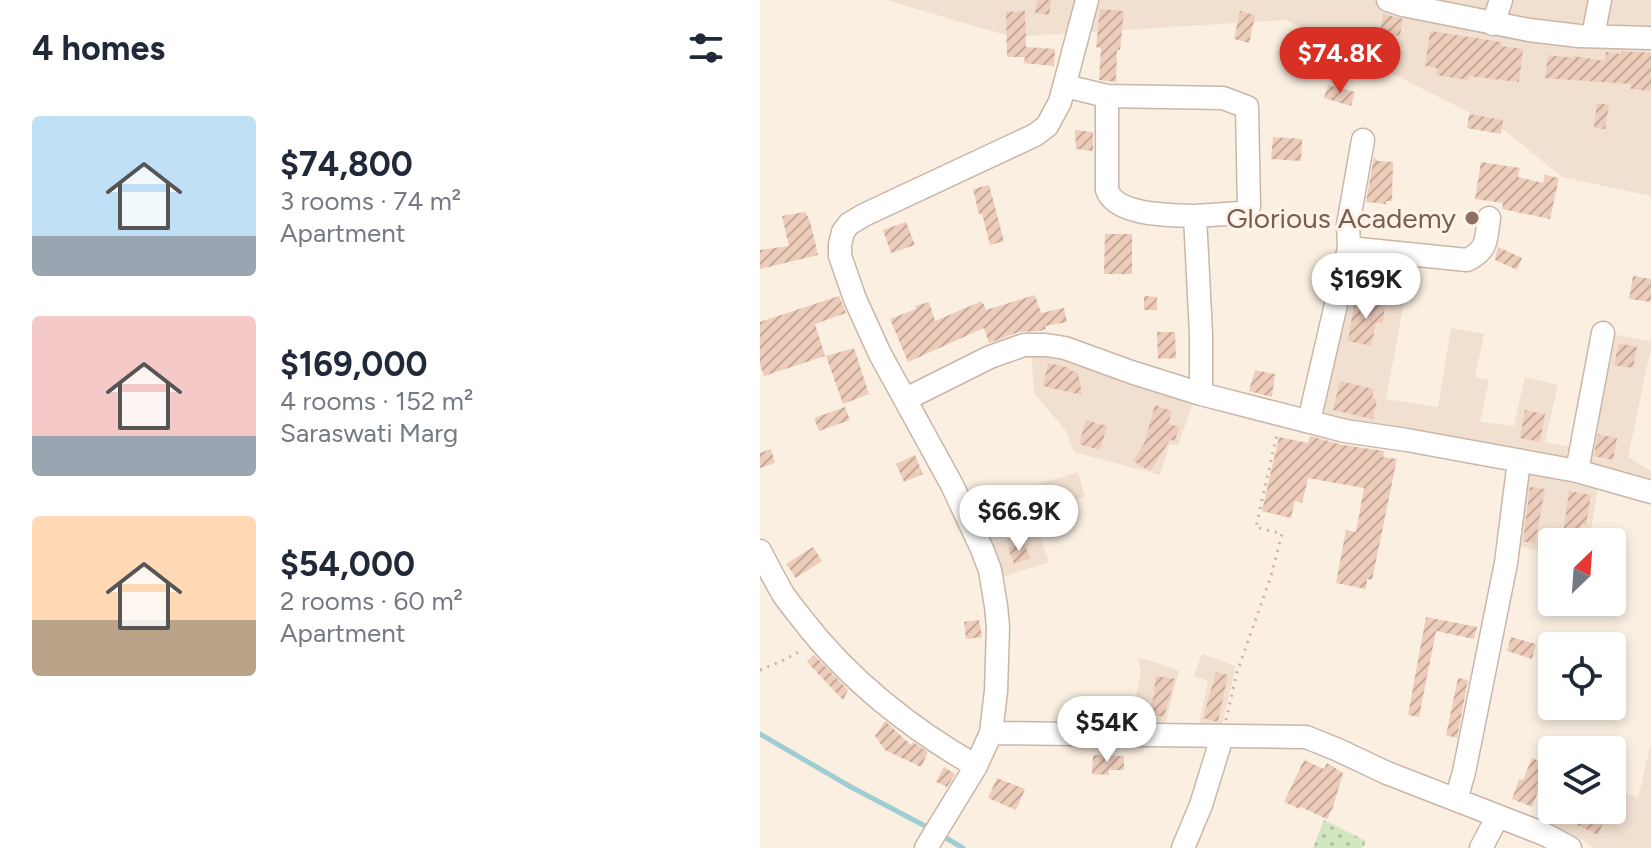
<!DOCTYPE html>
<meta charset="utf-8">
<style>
:root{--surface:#fff;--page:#f6f6f7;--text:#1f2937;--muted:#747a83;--accent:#d93025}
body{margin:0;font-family:Figtree,sans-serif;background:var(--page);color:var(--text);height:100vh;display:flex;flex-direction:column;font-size:30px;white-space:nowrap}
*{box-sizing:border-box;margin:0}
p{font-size:26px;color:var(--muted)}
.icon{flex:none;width:44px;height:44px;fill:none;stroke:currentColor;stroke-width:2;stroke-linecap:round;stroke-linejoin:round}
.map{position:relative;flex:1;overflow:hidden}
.sheet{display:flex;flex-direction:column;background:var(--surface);width:760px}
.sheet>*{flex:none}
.needle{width:52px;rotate:25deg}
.tools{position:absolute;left:778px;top:528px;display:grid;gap:16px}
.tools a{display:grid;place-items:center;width:88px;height:88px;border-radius:8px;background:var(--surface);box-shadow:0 4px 12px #0003;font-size:40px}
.price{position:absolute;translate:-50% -68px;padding:0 18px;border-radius:28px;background:#fff;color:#222;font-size:26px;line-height:52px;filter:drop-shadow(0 2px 4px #0008)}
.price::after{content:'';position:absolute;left:50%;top:48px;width:24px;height:18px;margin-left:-12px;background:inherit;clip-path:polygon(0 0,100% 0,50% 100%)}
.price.selected{background:var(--accent);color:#fff}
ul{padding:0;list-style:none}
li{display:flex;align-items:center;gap:24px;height:200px;padding:0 32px}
li span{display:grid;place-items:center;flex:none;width:224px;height:160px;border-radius:8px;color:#555}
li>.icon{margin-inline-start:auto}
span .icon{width:96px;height:96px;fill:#fffc;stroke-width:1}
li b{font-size:34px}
h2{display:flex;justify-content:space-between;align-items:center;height:96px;padding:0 32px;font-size:34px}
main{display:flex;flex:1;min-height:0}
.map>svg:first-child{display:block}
.residential{fill:#f1e0d0}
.grass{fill:url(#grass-dots)}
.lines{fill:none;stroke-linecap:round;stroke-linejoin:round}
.stream{stroke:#9eced3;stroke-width:5}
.building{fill:url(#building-hatch)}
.minor-casing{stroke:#cab6a9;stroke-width:25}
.path{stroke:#d2b09e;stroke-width:3;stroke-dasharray:2 6;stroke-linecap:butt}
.minor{stroke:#fff;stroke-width:22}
.education-dot{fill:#8d6e63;stroke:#fef3e6;stroke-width:3}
.labels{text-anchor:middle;stroke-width:6;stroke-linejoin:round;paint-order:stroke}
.education-label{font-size:28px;fill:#785e54;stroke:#fef3e6;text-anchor:end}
</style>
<main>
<section class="sheet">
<h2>4 homes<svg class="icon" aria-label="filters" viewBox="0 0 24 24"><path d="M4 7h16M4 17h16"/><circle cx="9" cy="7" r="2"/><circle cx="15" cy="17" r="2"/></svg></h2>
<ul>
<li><span style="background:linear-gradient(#bfe0f5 75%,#9aa5b1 0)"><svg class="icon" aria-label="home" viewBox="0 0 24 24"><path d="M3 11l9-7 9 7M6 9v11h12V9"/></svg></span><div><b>$74,800</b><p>3 rooms · 74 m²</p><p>Apartment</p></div></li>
<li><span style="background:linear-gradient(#f6c9c9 75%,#9aa5b1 0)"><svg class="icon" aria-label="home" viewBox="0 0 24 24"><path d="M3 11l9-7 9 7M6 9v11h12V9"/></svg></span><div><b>$169,000</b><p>4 rooms · 152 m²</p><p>Saraswati Marg</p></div></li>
<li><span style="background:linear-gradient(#ffd9b3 65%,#b9a48a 0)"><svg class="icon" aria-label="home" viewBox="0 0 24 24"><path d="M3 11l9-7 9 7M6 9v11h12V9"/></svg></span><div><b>$54,000</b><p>2 rooms · 60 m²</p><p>Apartment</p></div></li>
</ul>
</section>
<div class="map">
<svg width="891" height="848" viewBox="0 0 891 848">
<defs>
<pattern id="grass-dots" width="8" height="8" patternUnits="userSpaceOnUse" patternTransform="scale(2)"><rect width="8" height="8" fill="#d2e6c1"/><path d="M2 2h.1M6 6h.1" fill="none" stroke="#afbd9f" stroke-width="1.8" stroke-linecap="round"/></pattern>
<pattern id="building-hatch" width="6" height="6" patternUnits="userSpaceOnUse" patternTransform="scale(2)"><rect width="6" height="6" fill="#eeccba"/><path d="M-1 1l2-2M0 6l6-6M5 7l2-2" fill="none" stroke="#c5a899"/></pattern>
</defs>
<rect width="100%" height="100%" fill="#faefe1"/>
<path class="residential" d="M126,0H891V196L802,177L744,130L526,20L252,37Z
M597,254L651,264L626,399L678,407L691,328L724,334L715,377L729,380L720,422L754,426L765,377L798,385L785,442L825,450L851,334L891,341V348L868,457L891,471V485L566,417L561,410Z
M271,351L295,354L434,399L418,446L410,444L400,475L314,452L306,431L274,393Z
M318,472L325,497L221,532L213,504Z
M765,473L838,489L829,542H792V554L754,545Z
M278,529L289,562L239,578L227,546Z
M442,654L476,666L461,729L438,728L448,681L434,676Z
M378,659H385L419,671L404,728L370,727L381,672Z
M891,743V848H834L822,839L783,821L792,795V810H852V788L878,798Z"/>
<path class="grass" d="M564,820L606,841L603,848H553Z"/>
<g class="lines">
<path class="stream" d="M0,734L91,787L169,828
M186,838L203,848"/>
</g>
<path class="building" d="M277,0H291L289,15L275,13Z
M340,9L364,11L360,50H357L356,82L339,80L341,48L336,47Z
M265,11L266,47L295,49L294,66L264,63L265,57H247L246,12Z
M480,11L495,15L489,43L474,39Z
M623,14L643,19L640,36L620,33Z
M670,31L741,42V46L763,49L759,82L708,76V80L676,75L677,68L665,66Z
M861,51L891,53V91L871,89V84L785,78L788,55L814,58V56L845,61L846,52L861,54Z
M568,85L595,92L591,106L564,98Z
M837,103L849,105L845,129L834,128Z
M709,114L743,120L741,134L707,128Z
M315,130L333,132V151L316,149Z
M513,137L542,139L541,161L511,159Z
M614,157L618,161L633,162L632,201H626V204L606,202Z
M721,162L760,168L758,177L783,183L785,175L799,178L790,219L742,209L743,203L715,199Z
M229,185L244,241L230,245L222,214H219L213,189Z
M45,212L50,221L58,255L0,269V250L29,246L22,216Z
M146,222L155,245L131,253L123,230Z
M345,234H372V274H344Z
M738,247L762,258L757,270L735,260Z
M600,263L641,267L640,279L598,275Z
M873,276L891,279V302L869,299Z
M275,295L281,313L304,308L307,322L285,326L286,329L280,331L259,332L229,343L224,328L148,362L130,319L156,309L155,306L169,302L175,321L222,301L226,310Z
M79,296L86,313L55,324L65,356L4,376L0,365V322Z
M384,296L397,297V310H384Z
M595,299L625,302L623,323H616L611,346L588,341Z
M397,332H415L416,358L398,359Z
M859,343L877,347L873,368L854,365Z
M94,348L109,394L83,404L66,356Z
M288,363L310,368L309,370L318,373L322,395L283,386Z
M495,370L515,374L512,397L489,391Z
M580,381L614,389L612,398L617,399L613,419L573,410Z
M395,405L412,411L408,424L419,427L415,441L410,440L390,471L373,461L384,444Z
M85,407L90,420L59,431L54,418Z
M765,410L785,414L780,442L760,438Z
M326,420L347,426L340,450L319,444Z
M838,434L857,438L853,460L834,456Z
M550,436L583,445L624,451L623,457L637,459L612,580L607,579L606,589L576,583L586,530L596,532L604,488L548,478L542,503L535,501L531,518L502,511L519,437L548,443Z
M11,449L15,463L0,468V453Z
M155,455L163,474L144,482L136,464Z
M770,487L785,489L775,544L763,541Z
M809,491L831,495L826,525L822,524L818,542H802Z
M264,543L270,558L254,564L248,548Z
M53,547L62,561L36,578L26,564Z
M666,617L717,627L714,639L676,631L659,717L648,715Z
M219,620L222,637L206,639L204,622Z
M751,637L776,644L772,659L747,651Z
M54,655L88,690L83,700L47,662Z
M456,672L468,675L458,722L443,718Z
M396,676L415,679L404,717L389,714L395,691H394Z
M698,678L708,680L697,738L686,735Z
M125,721L151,745L153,742L168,752L161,767L125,750L115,736Z
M333,755L364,756V770H349V775L332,774Z
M772,758L786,764L777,785L780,786L772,807L752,799L759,779L763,780Z
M544,760L564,769L567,763L583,773L573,807L567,819L541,807L540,809L524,802Z
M184,767L195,774L187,787L176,782Z
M237,778L265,789L256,810L228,798Z
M806,810H810L843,823L838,835L803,818Z"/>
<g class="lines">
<g class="minor-casing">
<path id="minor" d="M628,0L643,5L769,30L819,36L891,38
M733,24L741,0
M833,36L840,0
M305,86L347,96V190C356,216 411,215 435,216L441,334V394
M347,96L463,98L487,107L489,207L485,212L481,213L435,216
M589,248L588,225L603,140
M146,399L230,357L264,345H286L305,348L371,372L441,394L585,431L647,440L817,471L891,492
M549,421L589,248L707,260C728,250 726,239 729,218
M817,471L843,333
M0,551C7,565 15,580 23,594C29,603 36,611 42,619C88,679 151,729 216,766
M231,733L546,737L576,749L627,773L784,834L810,848
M696,800L704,772L746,563L759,461
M166,848L216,766L231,733L236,691L238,627L236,606L230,570L222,549L192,485L120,354L95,299L80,256V244L83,232L89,224L104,215L275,135L287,126L300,102L327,0
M423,848L441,805L462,737
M721,848L738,816"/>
</g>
<path class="path" d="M0,670L22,661L42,650
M466,720L477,672L511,576L522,534L496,527L517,434"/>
<use href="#minor" class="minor"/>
</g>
<circle class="education-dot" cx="712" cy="218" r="8"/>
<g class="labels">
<g class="education-label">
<text x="696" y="228">Glorious Academy</text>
</g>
</g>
</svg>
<div class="tools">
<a><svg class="needle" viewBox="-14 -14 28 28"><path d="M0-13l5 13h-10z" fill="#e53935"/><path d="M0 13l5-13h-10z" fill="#747a83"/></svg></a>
<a><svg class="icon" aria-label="locate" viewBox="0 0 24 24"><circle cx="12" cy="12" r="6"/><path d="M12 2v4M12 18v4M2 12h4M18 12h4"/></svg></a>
<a><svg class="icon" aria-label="layers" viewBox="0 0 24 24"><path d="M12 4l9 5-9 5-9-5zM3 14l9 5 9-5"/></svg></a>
</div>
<b class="price selected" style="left:580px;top:95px">$74.8K</b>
<b class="price" style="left:606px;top:321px">$169K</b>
<b class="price" style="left:259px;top:553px">$66.9K</b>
<b class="price" style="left:347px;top:764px">$54K</b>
</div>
</main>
